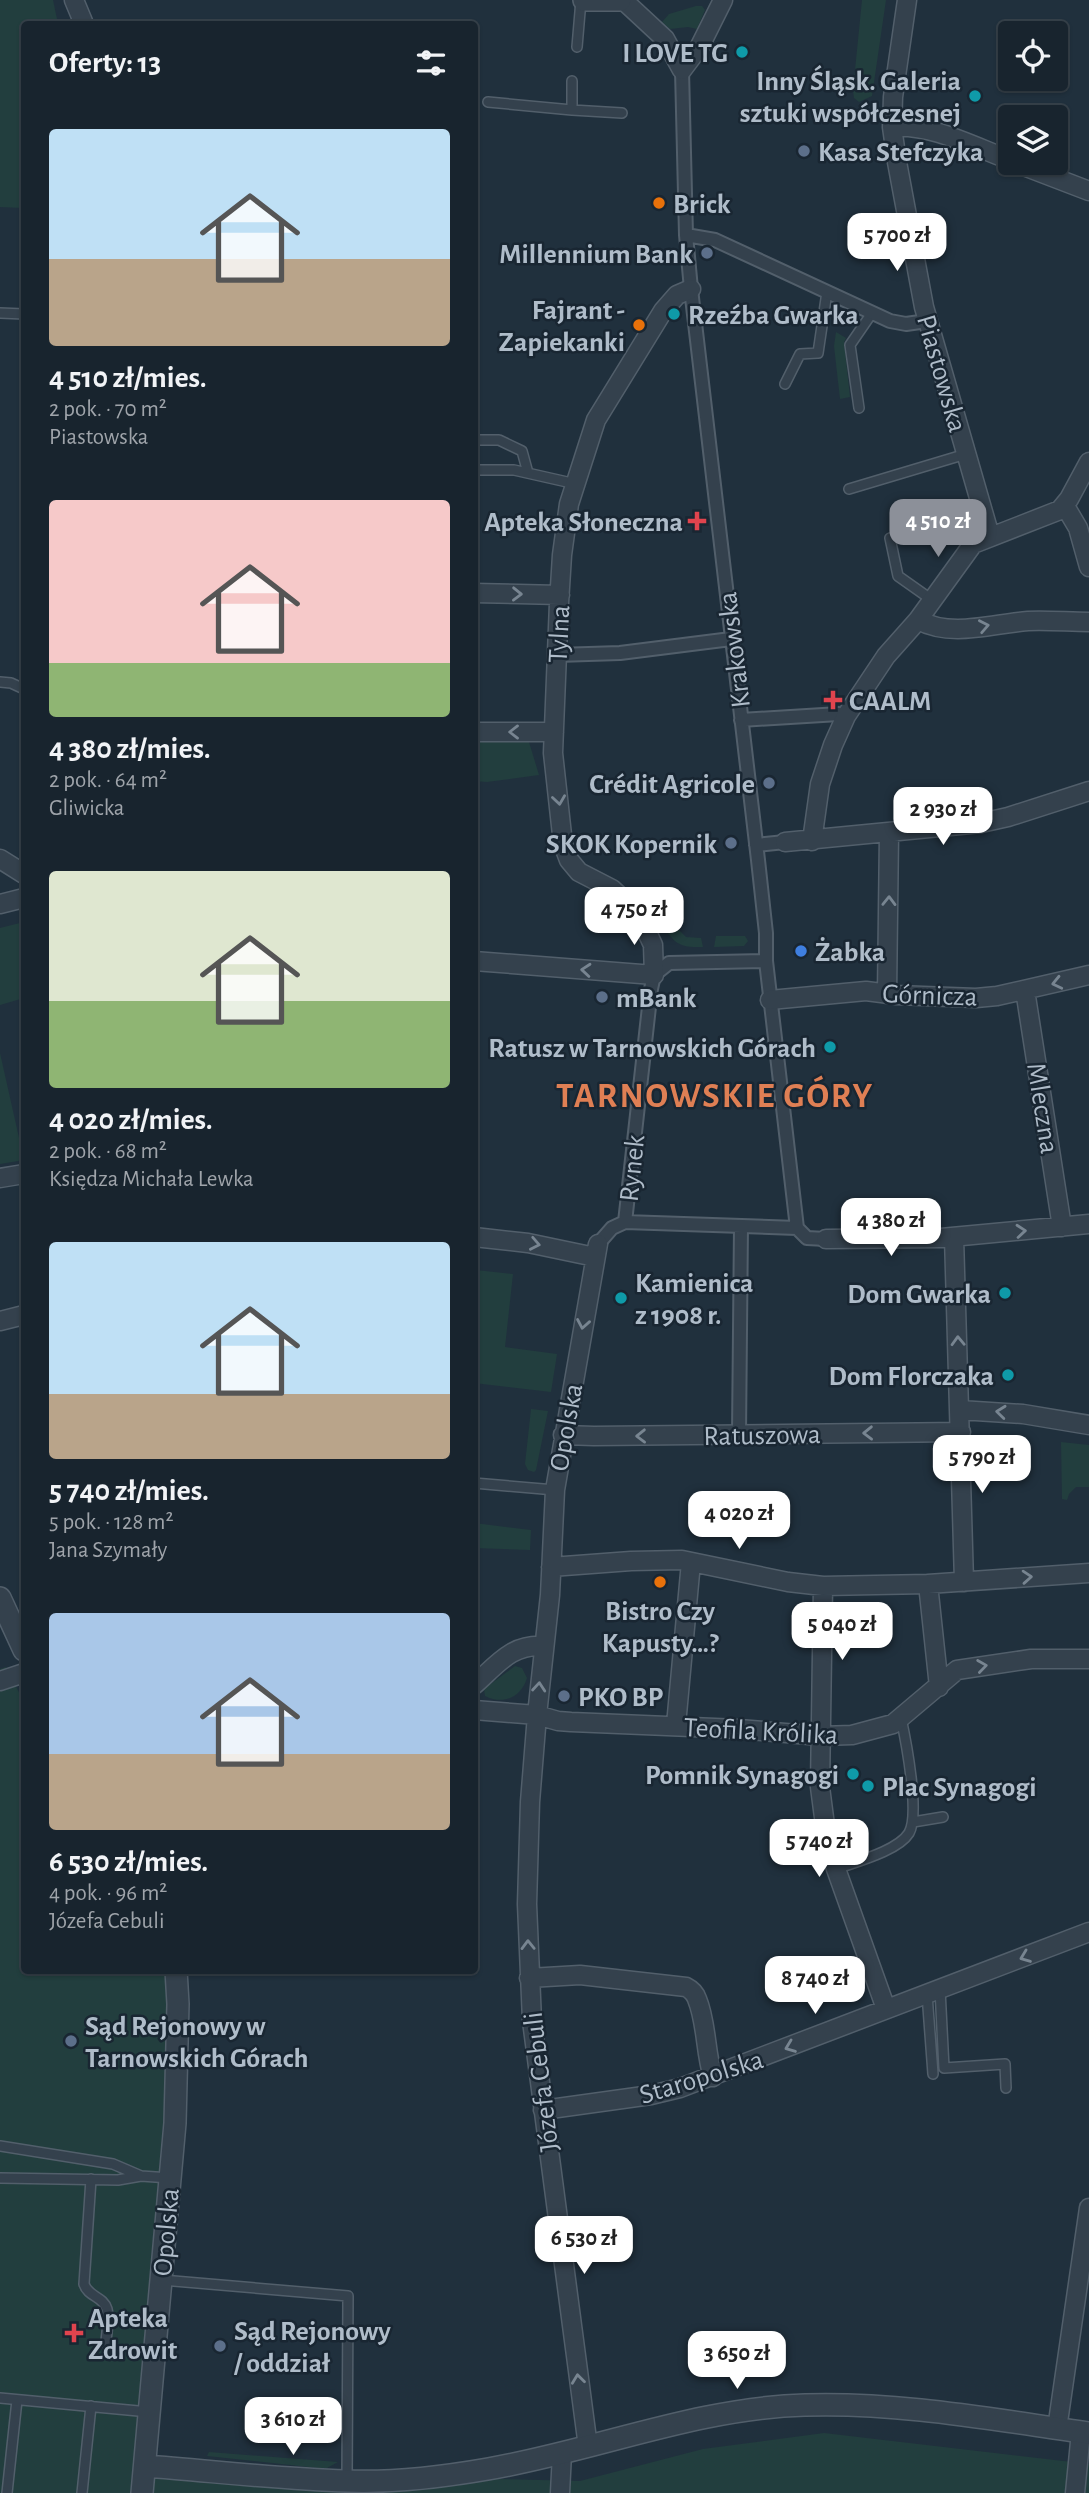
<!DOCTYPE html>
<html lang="pl">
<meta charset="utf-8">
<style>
:root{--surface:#18242e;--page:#212c36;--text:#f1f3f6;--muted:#9fa4aa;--line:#36414a;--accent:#8c9099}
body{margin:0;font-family:"Alegreya Sans",sans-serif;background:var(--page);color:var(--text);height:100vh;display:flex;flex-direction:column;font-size:26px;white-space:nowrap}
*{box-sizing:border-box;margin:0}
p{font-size:23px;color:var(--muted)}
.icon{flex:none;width:38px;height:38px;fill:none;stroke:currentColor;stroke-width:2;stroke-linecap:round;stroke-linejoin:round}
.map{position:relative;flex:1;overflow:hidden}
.drawer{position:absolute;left:21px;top:21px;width:457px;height:1953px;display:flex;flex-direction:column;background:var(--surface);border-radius:7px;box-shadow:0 2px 5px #0004,0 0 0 2px var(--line)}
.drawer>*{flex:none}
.buttons{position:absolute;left:998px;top:21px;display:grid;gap:14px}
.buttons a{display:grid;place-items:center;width:70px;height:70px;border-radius:7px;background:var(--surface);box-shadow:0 2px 5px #0004,0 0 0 2px var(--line);font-size:35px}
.price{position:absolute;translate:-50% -60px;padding:0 16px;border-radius:14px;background:#fff;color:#222;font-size:23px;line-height:46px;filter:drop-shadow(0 2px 4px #0008)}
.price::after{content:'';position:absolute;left:50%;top:42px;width:21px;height:16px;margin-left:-10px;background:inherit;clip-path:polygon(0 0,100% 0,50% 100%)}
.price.current{background:var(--accent);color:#fff}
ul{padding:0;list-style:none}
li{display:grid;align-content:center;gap:14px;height:371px;padding:0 28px}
li span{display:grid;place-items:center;height:217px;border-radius:7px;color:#555}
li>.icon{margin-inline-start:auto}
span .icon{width:126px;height:126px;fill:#fffc;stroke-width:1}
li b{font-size:30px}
h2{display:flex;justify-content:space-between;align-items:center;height:84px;padding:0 28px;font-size:30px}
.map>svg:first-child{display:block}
.green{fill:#223e3e}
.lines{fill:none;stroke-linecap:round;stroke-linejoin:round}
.service-casing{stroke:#525f6b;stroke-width:12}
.pedestrian-casing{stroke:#525f6b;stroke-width:16}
.minor-casing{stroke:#525f6b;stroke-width:21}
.tertiary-casing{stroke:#525f6b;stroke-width:24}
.service{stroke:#34414d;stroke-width:9}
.pedestrian{stroke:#34414d;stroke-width:12}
.minor{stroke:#34414d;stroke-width:18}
.tertiary{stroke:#34414d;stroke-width:21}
.oneway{stroke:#788591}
.culture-dot{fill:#0f9aa8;stroke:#192632;stroke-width:2.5}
.service-dot{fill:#5c6f8a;stroke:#192632;stroke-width:2.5}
.food-dot{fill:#e8710a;stroke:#192632;stroke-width:2.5}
.health-dot{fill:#e0444e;stroke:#192632;stroke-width:2.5}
.shop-dot{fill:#3f7fe0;stroke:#192632;stroke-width:2.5}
.labels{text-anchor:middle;stroke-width:5;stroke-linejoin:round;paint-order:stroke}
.poi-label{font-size:28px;font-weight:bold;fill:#afbcc9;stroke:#192632;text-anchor:start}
.street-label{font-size:28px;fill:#afbcc9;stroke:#192632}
.district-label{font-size:35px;font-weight:bold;letter-spacing:2px;fill:#df7f54;stroke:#192632}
</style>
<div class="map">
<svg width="1089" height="2493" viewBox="0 0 1089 2493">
<rect width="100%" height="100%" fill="#20303d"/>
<path class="green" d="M0,0H53L58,24H24V208L0,207Z
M862,0H886L872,96L859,102L854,98L853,90Z
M696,6H702L705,10L697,29L688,27L670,29L662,22L669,14Z
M836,332L846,338L844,342L850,397L840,399L834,346Z
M474,742H529L539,775L487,782L474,781Z
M664,921L672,923L686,937L701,938L703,947C676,948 675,942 659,922Z
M24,922V998L0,1005V928Z
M716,936H745L748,941L744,946L714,947Z
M0,1053L24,1160L0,1164Z
M476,1270L513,1274L505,1347L557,1354L551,1392L474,1383V1283Z
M531,1409L548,1411L536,1470L534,1472L528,1470L525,1464Z
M1061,1442L1089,1445V1487H1076L1069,1494L1067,1500L1062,1499Z
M474,1523L531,1530L530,1550L474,1548Z
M515,1666L522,1668L527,1678C521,1698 503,1705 485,1696L484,1689Z
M6,1667L24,1702V1970H173L176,1977L134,2454L419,2477L580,2481L703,2449L824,2433L1089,2464V2493H0V1669Z
M209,2452L338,2462L327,2468H318L207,2456Z"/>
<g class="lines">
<g class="service-casing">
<path id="service" d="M577,47L581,0
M488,102L572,110V81
M572,110L622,113
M0,313L24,314
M785,384L800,354L818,353L827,292
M859,408L850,345L872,313
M474,440H499L522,451L528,473
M474,470H514L576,484
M849,489L966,454
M890,538L898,576L932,600
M0,682L11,683L24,689
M474,1483L555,1490
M913,1822L943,1817
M836,1869C855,1862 898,1851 909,1833C920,1814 906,1741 901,1718
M940,1989L944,2068L1005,2064L1006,2088
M927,1994L933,2074
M0,2146L113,2164L141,2176L170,2178
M0,2178L118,2180L141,2176
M91,2179L84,2284C88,2297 103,2296 107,2309C110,2319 106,2334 106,2344
M162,2280L348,2296L347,2480
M0,2398L149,2412
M7,2493L17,2400
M82,2493L91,2406"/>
</g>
<g class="pedestrian-casing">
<path id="pedestrian" d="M682,70L686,235L691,289L758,860L766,933V961L797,1228
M686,235L715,240L890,321L906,324L927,321
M557,655L620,653L731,639
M741,720L839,714
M756,845L785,842
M625,1222L651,989L654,975L669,963L766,961
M797,1228L807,1238L826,1239
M598,1244L612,1228L625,1222L797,1228
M739,1434L741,1226"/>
</g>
<g class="minor-casing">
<path id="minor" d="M74,0L84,24
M623,0L665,39L682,70L700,46L723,0
M907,0L893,97L892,127L897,162L924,307L990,536
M892,127C933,124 972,146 1010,160
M1016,163L1089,191
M1065,506L1078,528L1089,567
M474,593L560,595
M918,620C952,638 991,624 1028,621C1048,620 1069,622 1089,622
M474,732H554
M812,841L820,784L833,745L846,716L886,656L918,620L973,544L1060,510L1069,499L1089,462
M785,842L981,823L1008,817L1089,791
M0,859L24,874
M0,904L24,898
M474,961L654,975L653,945L638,913L612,889L579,872L569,860L563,844L553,753L559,603L562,555L569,504L596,420L663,311L677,295L691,289
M1025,990L1062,1227
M887,994L889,833
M770,1000L866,991L897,995L976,998L997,996L1089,975
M0,1178L24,1174
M474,1237L528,1243L595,1257
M954,1237L964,1582
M826,1239L941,1238L1089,1224
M0,1321L24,1315
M960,1410L1023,1414L1089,1425
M563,1435L594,1436L961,1432
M551,1567L631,1561L682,1560L788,1582L823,1586L928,1584L1089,1573
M928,1584L939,1687
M823,1586L820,1787L826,1833L836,1869L886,2009
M0,1681L24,1673
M474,1685C497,1665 511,1644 543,1646
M474,1710L537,1715L550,1595L555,1490L598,1244
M676,1725L691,1562
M529,1978L580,1975L686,1987C692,1990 695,1993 697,1999C707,2023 705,2052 713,2077
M543,2110L651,2095L680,2088L1089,1932
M1057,2429L1089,2208
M588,2447L532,2021L527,1904L530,1802L537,1715L558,1721L571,1722L739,1729L821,1736L852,1735L893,1724L957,1670L1031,1659H1089
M560,2493L562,2453
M1075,2493L1081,2432"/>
</g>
<g class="tertiary-casing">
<path id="tertiary" d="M584,0H620
M0,1598L24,1650
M145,2466C212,2471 279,2479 346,2481C392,2483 442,2477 488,2469C594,2451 696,2408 805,2405C900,2402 995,2420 1089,2433
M142,2493L175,2123L178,2004L176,1970"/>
</g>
<use href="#service" class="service"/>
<use href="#pedestrian" class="pedestrian"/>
<use href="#minor" class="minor"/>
<use href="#tertiary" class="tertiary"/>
</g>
<defs><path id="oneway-chevron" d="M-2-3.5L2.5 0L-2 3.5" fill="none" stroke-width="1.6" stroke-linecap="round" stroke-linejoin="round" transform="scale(1.75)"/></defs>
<g class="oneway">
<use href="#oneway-chevron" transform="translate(517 594) rotate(1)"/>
<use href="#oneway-chevron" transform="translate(984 626) rotate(-11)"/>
<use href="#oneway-chevron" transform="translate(514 732) rotate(-180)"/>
<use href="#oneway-chevron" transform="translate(559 800) rotate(82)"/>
<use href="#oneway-chevron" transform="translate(889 901) rotate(-89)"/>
<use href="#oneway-chevron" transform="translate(586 970) rotate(-175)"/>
<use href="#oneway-chevron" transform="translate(1057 983) rotate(167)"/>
<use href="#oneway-chevron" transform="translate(1021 1231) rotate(-5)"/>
<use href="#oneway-chevron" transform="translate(535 1244) rotate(11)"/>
<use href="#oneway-chevron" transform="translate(583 1324) rotate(100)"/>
<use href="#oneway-chevron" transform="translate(958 1341) rotate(-92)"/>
<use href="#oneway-chevron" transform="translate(1001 1412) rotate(-174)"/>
<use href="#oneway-chevron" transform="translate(868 1433) rotate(179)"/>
<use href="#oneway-chevron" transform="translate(641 1436) rotate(179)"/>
<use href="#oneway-chevron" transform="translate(1027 1577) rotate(-4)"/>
<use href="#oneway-chevron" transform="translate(982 1666) rotate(-8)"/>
<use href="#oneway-chevron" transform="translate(539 1687) rotate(-85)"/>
<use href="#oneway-chevron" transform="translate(528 1945) rotate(-91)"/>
<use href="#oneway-chevron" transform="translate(1025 1957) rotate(159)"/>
<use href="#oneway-chevron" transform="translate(790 2047) rotate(159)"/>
<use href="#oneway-chevron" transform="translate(578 2379) rotate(-97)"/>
</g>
<g class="culture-dot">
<circle cx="742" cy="52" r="7"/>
<circle cx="975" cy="96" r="7"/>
<circle cx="674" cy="314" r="7"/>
<circle cx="830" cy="1047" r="7"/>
<circle cx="1005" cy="1293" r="7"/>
<circle cx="621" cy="1298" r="7"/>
<circle cx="1008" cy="1375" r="7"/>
<circle cx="853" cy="1774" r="7"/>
<circle cx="868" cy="1786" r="7"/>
</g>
<g class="service-dot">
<circle cx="804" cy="151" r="7"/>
<circle cx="707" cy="253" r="7"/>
<circle cx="769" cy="783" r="7"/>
<circle cx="731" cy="843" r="7"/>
<circle cx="602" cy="997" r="7"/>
<circle cx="564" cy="1696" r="7"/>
<circle cx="71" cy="2041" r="7"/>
<circle cx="220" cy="2346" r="7"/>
</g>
<g class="food-dot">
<circle cx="659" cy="203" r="7"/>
<circle cx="639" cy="325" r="7"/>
<circle cx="660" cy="1582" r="7"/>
</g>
<g class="health-dot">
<path d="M693.5 510.5h7v7h7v7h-7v7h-7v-7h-7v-7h7z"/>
<path d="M829.5 689.5h7v7h7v7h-7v7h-7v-7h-7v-7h7z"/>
<path d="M70.5 2322.5h7v7h7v7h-7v7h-7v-7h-7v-7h7z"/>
</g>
<circle class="shop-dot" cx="801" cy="951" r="7"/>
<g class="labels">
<g class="poi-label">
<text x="728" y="62" text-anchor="end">I LOVE TG</text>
<text x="961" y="90" text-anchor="end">Inny Śląsk. Galeria<tspan x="961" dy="32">sztuki współczesnej</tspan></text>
<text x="818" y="161">Kasa Stefczyka</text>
<text x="673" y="213">Brick</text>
<text x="693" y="263" text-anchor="end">Millennium Bank</text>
<text x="625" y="319" text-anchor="end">Fajrant -<tspan x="625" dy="32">Zapiekanki</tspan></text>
<text x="688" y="324">Rzeźba Gwarka</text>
<text x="683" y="531" text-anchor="end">Apteka Słoneczna</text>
<text x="849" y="710">CAALM</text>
<text x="755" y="793" text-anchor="end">Crédit Agricole</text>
<text x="717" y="853" text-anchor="end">SKOK Kopernik</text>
<text x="815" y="961">Żabka</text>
<text x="616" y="1007">mBank</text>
<text x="816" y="1057" text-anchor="end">Ratusz w Tarnowskich Górach</text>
<text x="635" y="1292">Kamienica<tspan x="635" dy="32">z 1908 r.</tspan></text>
<text x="991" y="1303" text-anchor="end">Dom Gwarka</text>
<text x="994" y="1385" text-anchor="end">Dom Florczaka</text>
<text x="660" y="1620" text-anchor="middle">Bistro Czy<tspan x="660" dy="32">Kapusty…?</tspan></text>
<text x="578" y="1706">PKO BP</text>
<text x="839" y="1784" text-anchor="end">Pomnik Synagogi</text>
<text x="882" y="1796">Plac Synagogi</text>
<text x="85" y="2035">Sąd Rejonowy w<tspan x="85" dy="32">Tarnowskich Górach</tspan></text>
<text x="88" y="2327">Apteka<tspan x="88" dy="32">Zdrowit</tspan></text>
<text x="234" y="2340">Sąd Rejonowy<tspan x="234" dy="32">/ oddział</tspan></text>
</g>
<g class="street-label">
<text transform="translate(943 373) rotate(74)" y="10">Piastowska</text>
<text transform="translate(558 634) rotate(-87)" y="10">Tylna</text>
<text transform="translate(733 650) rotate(-97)" y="10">Krakowska</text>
<text transform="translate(930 994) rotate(2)" y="10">Górnicza</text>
<text transform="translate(1044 1108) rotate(81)" y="10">Mleczna</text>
<text transform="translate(631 1168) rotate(-84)" y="10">Rynek</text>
<text transform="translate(565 1427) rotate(-80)" y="10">Opolska</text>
<text transform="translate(762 1434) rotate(-1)" y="10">Ratuszowa</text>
<text transform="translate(761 1730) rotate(3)" y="10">Teofila Królika</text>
<text transform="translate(701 2076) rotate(-17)" y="10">Staropolska</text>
<text transform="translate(540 2082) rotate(-97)" y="10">Józefa Cebuli</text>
<text transform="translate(165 2232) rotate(-85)" y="10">Opolska</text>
</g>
<g class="district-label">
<text x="715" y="1107">TARNOWSKIE GÓRY</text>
</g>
</g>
</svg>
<div class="buttons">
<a><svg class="icon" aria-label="locate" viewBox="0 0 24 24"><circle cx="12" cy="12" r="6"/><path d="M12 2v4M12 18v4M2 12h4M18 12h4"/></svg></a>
<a><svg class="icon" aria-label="layers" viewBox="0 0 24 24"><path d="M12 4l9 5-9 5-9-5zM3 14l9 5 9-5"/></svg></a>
</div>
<b class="price" style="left:897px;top:273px">5 700 zł</b>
<b class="price current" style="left:938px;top:559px">4 510 zł</b>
<b class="price" style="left:943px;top:847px">2 930 zł</b>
<b class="price" style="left:634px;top:947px">4 750 zł</b>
<b class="price" style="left:891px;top:1258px">4 380 zł</b>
<b class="price" style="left:982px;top:1495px">5 790 zł</b>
<b class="price" style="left:739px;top:1551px">4 020 zł</b>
<b class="price" style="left:842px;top:1662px">5 040 zł</b>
<b class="price" style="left:819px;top:1879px">5 740 zł</b>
<b class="price" style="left:815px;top:2016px">8 740 zł</b>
<b class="price" style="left:584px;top:2276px">6 530 zł</b>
<b class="price" style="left:737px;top:2391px">3 650 zł</b>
<b class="price" style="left:293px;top:2457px">3 610 zł</b>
<section class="drawer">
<h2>Oferty: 13<svg class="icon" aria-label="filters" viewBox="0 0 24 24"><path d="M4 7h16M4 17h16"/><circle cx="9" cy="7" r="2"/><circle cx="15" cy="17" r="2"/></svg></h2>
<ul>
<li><span style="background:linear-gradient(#bfe0f5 60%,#b9a48a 0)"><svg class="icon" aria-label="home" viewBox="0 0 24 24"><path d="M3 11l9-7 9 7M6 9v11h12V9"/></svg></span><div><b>4 510 zł/mies.</b><p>2 pok. · 70 m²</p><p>Piastowska</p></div></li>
<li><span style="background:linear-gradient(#f6c9c9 75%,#8fb573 0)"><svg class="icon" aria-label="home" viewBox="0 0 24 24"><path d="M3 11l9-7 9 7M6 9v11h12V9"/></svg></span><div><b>4 380 zł/mies.</b><p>2 pok. · 64 m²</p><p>Gliwicka</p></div></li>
<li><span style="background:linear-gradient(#dfe7d0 60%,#8fb573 0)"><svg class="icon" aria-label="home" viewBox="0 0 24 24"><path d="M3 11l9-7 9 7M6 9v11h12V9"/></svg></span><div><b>4 020 zł/mies.</b><p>2 pok. · 68 m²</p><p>Księdza Michała Lewka</p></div></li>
<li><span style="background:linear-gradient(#bfe0f5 70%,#b9a48a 0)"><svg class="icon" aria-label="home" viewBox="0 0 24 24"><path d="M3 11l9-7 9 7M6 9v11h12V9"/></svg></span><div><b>5 740 zł/mies.</b><p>5 pok. · 128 m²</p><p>Jana Szymały</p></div></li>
<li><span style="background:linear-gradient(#a9c7e8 65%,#b9a48a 0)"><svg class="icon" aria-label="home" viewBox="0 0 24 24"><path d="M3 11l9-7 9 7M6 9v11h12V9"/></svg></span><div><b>6 530 zł/mies.</b><p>4 pok. · 96 m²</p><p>Józefa Cebuli</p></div></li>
</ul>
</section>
</div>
